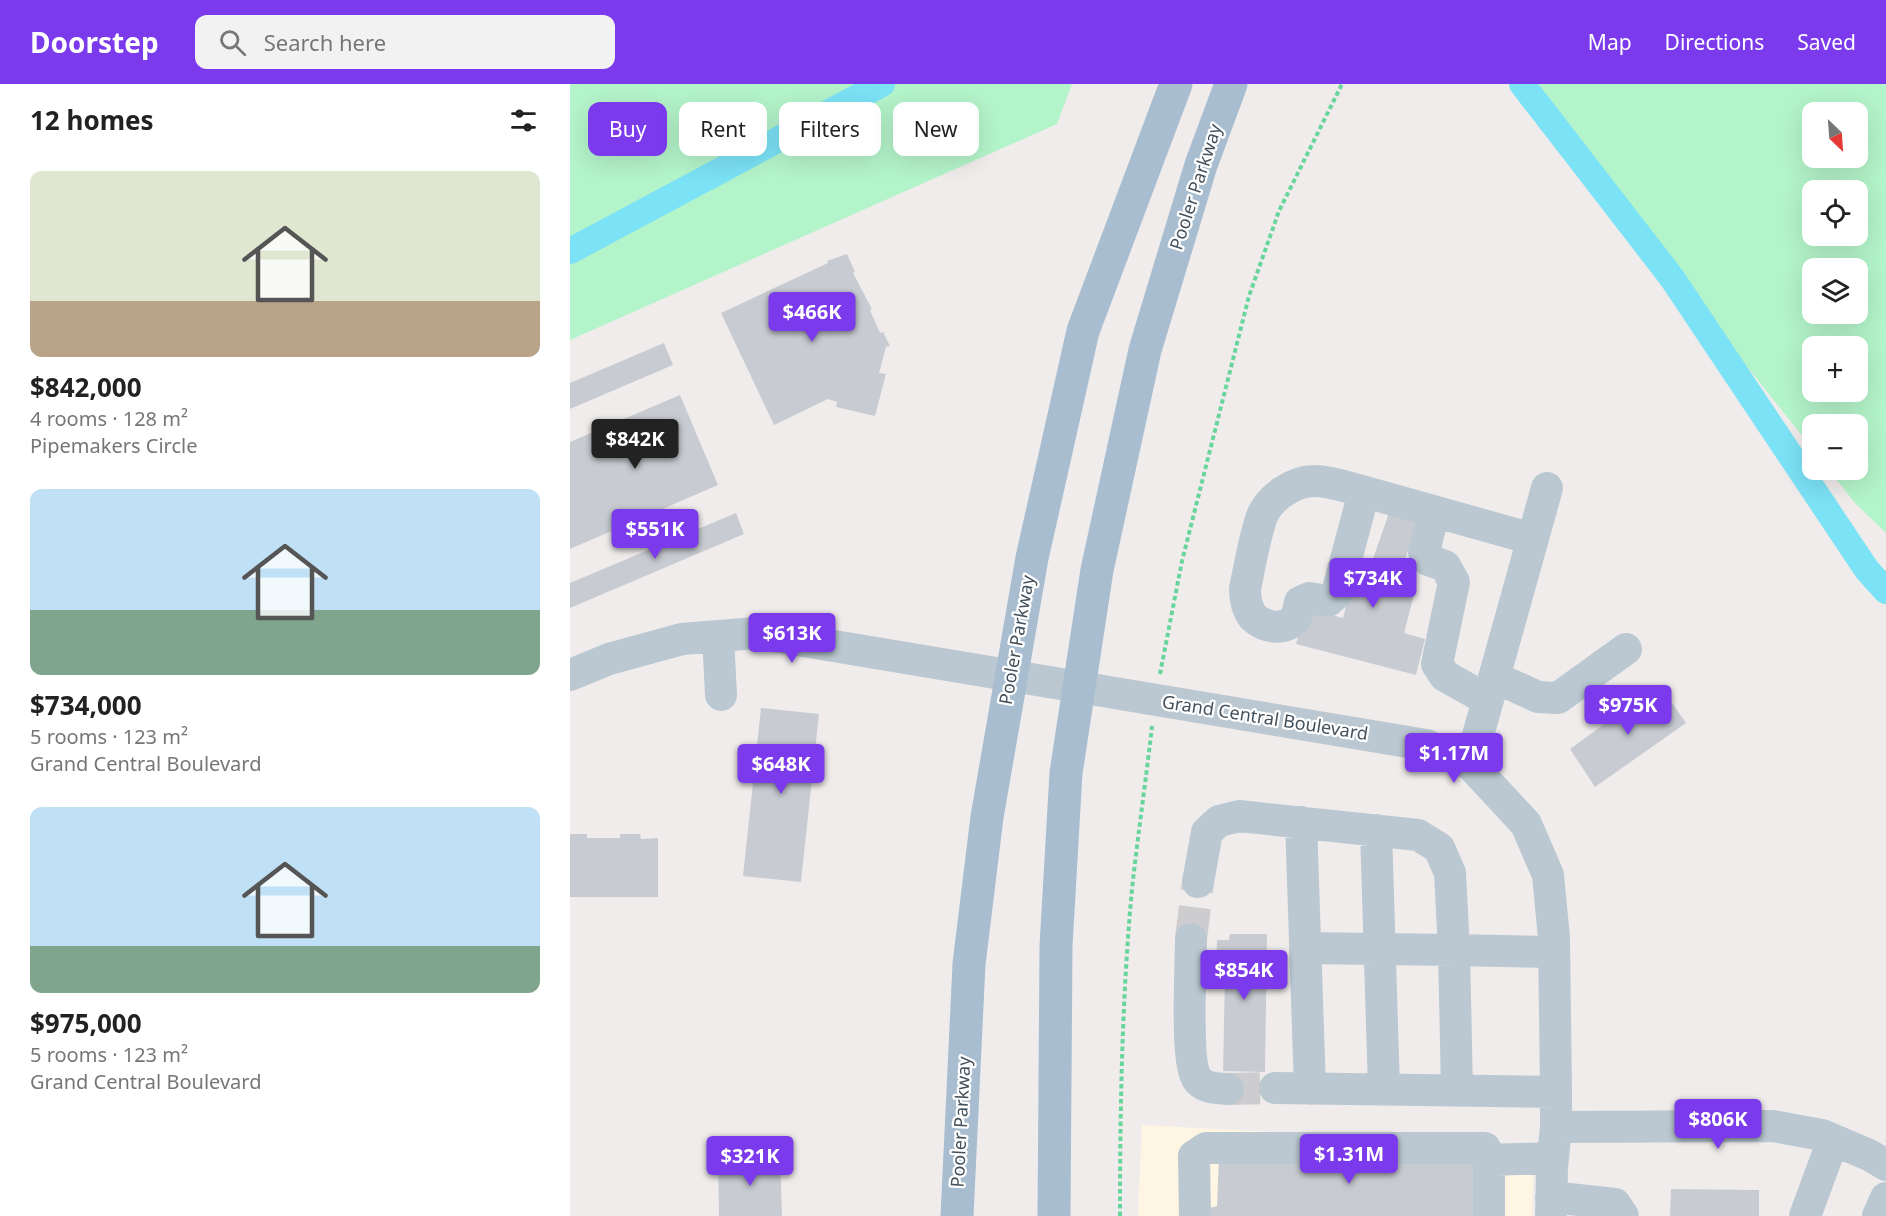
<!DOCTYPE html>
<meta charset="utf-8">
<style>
:root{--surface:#fff;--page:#f2f2f2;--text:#222;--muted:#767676;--accent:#7c3aed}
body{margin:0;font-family:"Noto Sans",sans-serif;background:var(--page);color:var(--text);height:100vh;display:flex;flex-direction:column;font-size:22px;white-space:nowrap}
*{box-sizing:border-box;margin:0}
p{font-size:20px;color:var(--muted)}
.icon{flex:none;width:33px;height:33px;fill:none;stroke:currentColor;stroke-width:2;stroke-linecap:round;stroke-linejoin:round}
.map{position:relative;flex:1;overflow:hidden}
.sheet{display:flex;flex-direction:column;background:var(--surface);width:570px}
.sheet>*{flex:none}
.top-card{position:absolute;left:18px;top:18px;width:570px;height:54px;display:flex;gap:12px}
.needle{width:39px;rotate:155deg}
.controls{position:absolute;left:1232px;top:18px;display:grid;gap:12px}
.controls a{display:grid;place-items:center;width:66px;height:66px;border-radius:12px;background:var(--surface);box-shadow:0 6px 24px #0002;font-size:30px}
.price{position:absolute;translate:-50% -51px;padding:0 14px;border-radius:6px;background:var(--accent);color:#fff;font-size:20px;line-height:39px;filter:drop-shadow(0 2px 3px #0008)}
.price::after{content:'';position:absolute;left:50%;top:36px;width:18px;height:14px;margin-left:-9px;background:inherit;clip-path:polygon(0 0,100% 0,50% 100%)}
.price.on{background:#222;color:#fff}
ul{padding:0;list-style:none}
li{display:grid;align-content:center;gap:12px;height:318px;padding:0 30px}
li span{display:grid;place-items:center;height:186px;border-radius:12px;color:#555}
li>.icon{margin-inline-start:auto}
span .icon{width:108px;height:108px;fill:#fffc;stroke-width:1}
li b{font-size:26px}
h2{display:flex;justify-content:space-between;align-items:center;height:72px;padding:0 30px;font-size:26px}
.tag{padding:0 21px;border-radius:12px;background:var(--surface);box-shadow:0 6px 24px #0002;font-size:21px;line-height:54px}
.tag.on{background:var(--accent);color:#fff}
header{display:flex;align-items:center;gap:36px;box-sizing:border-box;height:84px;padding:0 30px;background:var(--accent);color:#fff}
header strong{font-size:28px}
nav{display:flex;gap:33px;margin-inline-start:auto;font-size:21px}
.search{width:420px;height:54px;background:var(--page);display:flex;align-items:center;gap:15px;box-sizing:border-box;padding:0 21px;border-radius:12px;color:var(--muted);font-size:22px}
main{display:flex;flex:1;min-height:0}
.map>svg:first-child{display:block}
.commercial{fill:#fef5e2}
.green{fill:#b4f4ca;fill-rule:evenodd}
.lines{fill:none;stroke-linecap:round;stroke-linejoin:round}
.canal{stroke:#7ce2f6;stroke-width:26}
.building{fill:#c8ccd2}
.minor-tunnel{stroke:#cdcdcf;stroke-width:32;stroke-dasharray:32 16;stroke-linecap:butt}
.path{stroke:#68d69b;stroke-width:4;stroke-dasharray:4.5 3;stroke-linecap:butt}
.minor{stroke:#bbc8d1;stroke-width:32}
.major{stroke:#a8bed0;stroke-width:33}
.labels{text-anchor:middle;stroke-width:4.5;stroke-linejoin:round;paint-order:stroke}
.street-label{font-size:18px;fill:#43515c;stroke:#fff}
</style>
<header>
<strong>Doorstep</strong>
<div class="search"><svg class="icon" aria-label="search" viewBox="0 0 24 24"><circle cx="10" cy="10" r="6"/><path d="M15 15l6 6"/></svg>Search here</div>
<nav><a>Map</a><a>Directions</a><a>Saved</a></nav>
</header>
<main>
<section class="sheet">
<h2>12 homes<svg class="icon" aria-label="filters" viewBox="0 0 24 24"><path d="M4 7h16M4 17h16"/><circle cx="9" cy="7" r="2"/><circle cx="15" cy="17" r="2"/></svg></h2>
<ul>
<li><span style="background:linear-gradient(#dfe7d0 70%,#b9a48a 0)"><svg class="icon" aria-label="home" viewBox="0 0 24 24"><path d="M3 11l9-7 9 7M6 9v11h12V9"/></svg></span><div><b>$842,000</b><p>4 rooms · 128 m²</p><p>Pipemakers Circle</p></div></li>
<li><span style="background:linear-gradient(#bfe0f5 65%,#7fa58c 0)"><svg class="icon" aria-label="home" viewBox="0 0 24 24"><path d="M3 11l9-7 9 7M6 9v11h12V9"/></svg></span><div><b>$734,000</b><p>5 rooms · 123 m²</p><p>Grand Central Boulevard</p></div></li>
<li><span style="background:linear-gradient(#bfe0f5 75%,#7fa58c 0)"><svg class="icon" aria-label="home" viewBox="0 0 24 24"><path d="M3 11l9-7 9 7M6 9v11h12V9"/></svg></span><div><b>$975,000</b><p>5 rooms · 123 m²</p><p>Grand Central Boulevard</p></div></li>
</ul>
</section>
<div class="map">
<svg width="1316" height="1132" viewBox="0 0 1316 1132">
<rect width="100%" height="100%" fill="#f0ecec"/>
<path class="commercial" d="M572,1041L964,1062L962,1132H568Z"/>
<path class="green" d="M0,0H502L487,40L0,256Z
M969,0H1316V449L1285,419L1259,386H1287V340H1242V364L995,55ZM1242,28H1287V74H1242ZM1242,106H1287V152H1242ZM1242,184H1287V230H1242ZM1242,262H1287V308H1242Z"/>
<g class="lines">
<path class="canal" d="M952,0L1102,194L1297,486L1316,507
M0,167L312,0"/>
</g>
<path class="building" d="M277,170L285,188L283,189L302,225L300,226L310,249L313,248L320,262L316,263L309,289L316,290L305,332L266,323L267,318L258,315L204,341L151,229L258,179L257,177Z
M94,259L103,281L0,325V299Z
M110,311L148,401L0,465V358Z
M820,426L850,433L824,506L844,511L834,549L855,555L846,591L726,560L736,524L773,534L783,496L795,498Z
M166,429L174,450L0,524V499Z
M1089,600L1116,639L1025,703L1000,665Z
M191,624L249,630L231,798L173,792Z
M0,750H17V754H50V750H70L71,755L88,754V813H0Z
M660,850H697L695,988L653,987L655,891H646L647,856H659Z
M910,1068V1132H640V1124L647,1122L649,1071Z
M210,1072L212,1132H149L148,1074Z
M1101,1105L1189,1106V1132H1100Z"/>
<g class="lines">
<path class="minor-tunnel" d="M621,855L628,798
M658,1005L705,1004"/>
<path class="path" d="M590,590L612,477L679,212L709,127L772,0
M550,1132C550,1023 552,913 562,805C568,750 576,696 582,642"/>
<path class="minor" d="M794,408L767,509L758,517L739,514L730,518C729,523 728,529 726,533C716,548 695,544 683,533C677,525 675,514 675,505C680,481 684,455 692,432C700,413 724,397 744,397C759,396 797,409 813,413L963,455
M864,427L854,468L858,476L875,482L884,498L867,580L875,592L918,616
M148,552L151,611
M0,591L39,575L112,555L186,549L856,661L900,680L904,684L956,740L978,791L984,854L986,1008V1043L982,1084L981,1132
M924,593L968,613L988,614L1056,565
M900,680L977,404
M731,738L740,1005
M806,746L814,1005
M628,798L637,748L649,737L669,732L848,751L869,764L880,789L884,866L984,868
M621,855C621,880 615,981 628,996C636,1005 647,1004 658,1005
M735,864L884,866L887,1006
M705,1004L986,1008
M986,1043L1203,1042L1252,1051L1299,1071L1316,1081
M919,1076L983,1074
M981,1113L1045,1120L1053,1132
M625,1132L624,1072L636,1064H915L919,1076V1132
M1235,1132L1263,1056
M1308,1132L1316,1114"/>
<path class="major" d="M387,1132L399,880L417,733L462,474L513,247L606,0
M484,1132L486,862L496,689L527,486L575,266L631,81L661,0"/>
</g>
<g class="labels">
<g class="street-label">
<text transform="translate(626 103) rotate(-72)" y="6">Pooler Parkway</text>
<text transform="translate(447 556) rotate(-80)" y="6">Pooler Parkway</text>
<text transform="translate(695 634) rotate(9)" y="6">Grand Central Boulevard</text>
<text transform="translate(391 1038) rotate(-87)" y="6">Pooler Parkway</text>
</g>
</g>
</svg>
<div class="controls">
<a><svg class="needle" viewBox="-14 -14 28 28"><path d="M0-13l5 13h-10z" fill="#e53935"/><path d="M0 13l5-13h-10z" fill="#767676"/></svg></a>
<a><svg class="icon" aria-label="locate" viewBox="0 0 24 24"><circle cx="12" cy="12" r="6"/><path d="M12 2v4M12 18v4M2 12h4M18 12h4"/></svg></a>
<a><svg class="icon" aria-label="layers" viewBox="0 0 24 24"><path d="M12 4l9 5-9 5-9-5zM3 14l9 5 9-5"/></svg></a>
<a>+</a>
<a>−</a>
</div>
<b class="price" style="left:242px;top:259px">$466K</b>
<b class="price on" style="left:65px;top:386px">$842K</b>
<b class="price" style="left:85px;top:476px">$551K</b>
<b class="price" style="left:803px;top:525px">$734K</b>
<b class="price" style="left:222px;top:580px">$613K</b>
<b class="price" style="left:1058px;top:652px">$975K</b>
<b class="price" style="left:884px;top:700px">$1.17M</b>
<b class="price" style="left:211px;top:711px">$648K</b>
<b class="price" style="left:674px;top:917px">$854K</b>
<b class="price" style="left:1148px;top:1066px">$806K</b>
<b class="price" style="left:779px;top:1101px">$1.31M</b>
<b class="price" style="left:180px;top:1103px">$321K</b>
<div class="top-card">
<a class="tag on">Buy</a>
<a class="tag">Rent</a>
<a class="tag">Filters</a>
<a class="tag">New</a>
</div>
</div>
</main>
